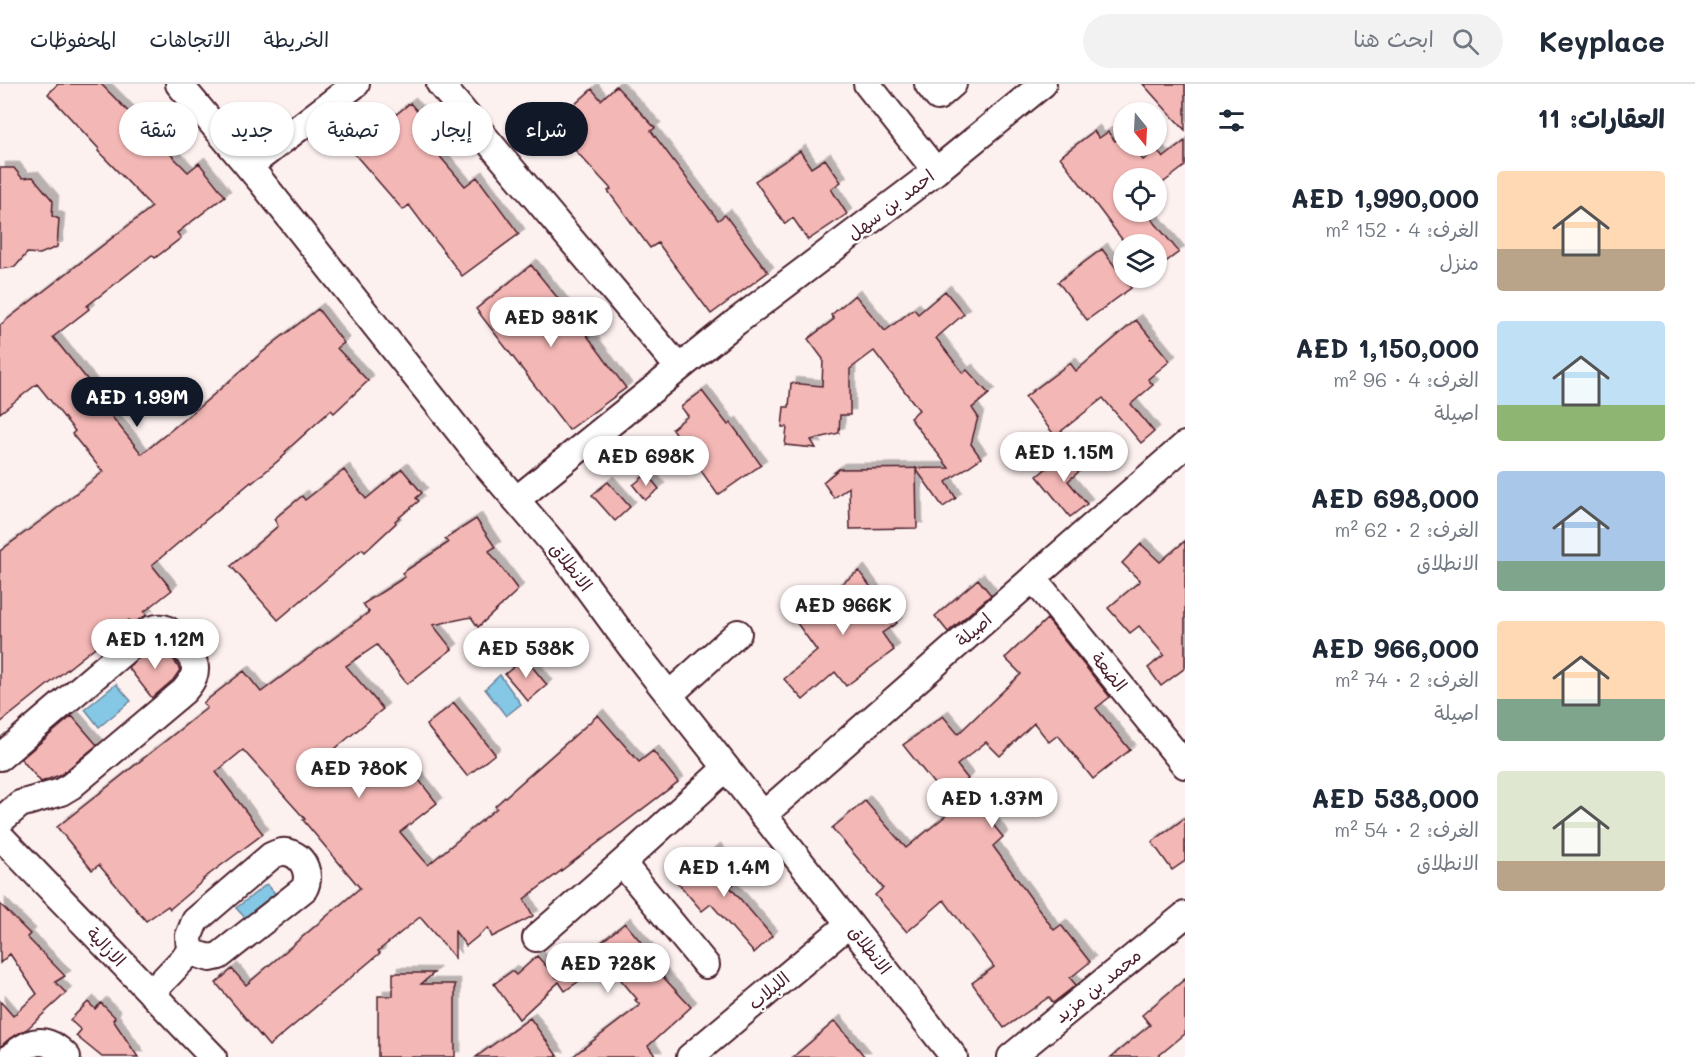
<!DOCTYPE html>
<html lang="ar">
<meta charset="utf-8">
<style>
:root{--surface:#fff;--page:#f2f2f3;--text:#1f2937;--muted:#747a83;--line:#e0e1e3;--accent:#111827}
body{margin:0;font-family:Mali,"Playpen Sans Arabic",sans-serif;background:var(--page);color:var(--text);direction:rtl;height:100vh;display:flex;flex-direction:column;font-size:22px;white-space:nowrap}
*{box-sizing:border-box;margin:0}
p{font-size:20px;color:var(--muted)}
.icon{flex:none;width:33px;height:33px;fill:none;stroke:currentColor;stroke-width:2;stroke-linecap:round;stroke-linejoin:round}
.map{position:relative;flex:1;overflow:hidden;direction:ltr}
.drawer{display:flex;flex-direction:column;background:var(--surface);width:510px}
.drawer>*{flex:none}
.banner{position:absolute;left:18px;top:18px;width:570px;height:54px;direction:rtl;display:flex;gap:12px}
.needle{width:39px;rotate:162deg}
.controls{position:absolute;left:1113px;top:18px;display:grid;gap:12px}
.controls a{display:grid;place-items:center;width:54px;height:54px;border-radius:50%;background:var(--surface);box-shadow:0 2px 4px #0004;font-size:30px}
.price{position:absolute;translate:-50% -51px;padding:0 14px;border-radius:21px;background:#fff;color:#222;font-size:20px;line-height:39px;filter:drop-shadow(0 2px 3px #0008)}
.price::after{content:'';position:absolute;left:50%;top:36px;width:18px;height:14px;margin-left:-9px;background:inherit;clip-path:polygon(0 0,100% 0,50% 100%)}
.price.on{background:var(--accent);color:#fff}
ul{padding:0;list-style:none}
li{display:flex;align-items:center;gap:18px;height:150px;padding:0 30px}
li span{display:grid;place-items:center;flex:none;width:168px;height:120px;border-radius:6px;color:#555}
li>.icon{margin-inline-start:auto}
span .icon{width:72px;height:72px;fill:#fffc;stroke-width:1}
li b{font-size:26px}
h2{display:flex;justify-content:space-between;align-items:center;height:72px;padding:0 30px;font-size:26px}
.chip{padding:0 21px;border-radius:27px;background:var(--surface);box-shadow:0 2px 4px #0004;font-size:21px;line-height:54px}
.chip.on{background:var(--accent);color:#fff}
header{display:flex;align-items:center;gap:36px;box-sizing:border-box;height:84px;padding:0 30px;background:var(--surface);border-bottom:2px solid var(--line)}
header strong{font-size:28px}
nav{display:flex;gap:33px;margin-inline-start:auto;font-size:21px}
.search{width:420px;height:54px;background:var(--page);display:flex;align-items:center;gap:15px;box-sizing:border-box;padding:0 21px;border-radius:33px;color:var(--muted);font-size:22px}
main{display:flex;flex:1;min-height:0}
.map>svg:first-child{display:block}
.water{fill:#84c8e5;stroke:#6d849b;stroke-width:1.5}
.building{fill:#f3b7b5;stroke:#4a1f2b;stroke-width:1.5;filter:url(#shadow)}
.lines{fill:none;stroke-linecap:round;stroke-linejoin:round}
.minor-casing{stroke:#4a1f2b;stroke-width:30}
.minor{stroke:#fff;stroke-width:26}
.labels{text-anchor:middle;stroke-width:5;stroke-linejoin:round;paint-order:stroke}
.street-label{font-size:18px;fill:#4a1f2b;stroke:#fff}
</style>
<header>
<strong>Keyplace</strong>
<div class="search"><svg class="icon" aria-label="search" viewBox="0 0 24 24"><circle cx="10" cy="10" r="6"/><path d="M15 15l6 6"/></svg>ابحث هنا</div>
<nav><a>الخريطة</a><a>الاتجاهات</a><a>المحفوظات</a></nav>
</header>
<main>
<section class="drawer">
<h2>العقارات: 11<svg class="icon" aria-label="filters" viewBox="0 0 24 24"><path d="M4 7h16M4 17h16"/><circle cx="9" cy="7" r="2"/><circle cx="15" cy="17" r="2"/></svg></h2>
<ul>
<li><span style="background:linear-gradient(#ffd9b3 65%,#b9a48a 0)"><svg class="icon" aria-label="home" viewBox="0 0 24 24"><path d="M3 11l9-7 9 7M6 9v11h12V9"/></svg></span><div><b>AED 1,990,000</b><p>الغرف: 4 · 152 m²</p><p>منزل</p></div></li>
<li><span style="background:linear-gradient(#bfe0f5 70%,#8fb573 0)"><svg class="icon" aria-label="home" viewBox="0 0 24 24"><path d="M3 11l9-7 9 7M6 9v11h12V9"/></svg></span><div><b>AED 1,150,000</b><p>الغرف: 4 · 96 m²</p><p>اصيلة</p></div></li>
<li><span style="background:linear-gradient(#a9c7e8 75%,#7fa58c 0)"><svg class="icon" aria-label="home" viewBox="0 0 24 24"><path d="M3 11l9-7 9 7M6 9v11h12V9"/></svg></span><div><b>AED 698,000</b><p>الغرف: 2 · 62 m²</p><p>الانطلاق</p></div></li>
<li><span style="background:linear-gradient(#ffd9b3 65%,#7fa58c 0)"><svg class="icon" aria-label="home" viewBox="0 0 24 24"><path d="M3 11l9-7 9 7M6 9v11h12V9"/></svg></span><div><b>AED 966,000</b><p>الغرف: 2 · 74 m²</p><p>اصيلة</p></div></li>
<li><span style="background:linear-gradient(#dfe7d0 75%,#b9a48a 0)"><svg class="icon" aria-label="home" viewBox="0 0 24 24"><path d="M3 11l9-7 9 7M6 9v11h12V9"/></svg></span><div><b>AED 538,000</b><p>الغرف: 2 · 54 m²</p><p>الانطلاق</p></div></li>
</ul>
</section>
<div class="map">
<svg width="1185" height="973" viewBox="0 0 1185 973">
<defs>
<filter id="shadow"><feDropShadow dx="5.5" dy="-5.5" stdDeviation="0" flood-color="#0004"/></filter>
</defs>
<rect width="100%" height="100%" fill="#fdf1f0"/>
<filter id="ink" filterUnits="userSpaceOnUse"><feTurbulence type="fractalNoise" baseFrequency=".0167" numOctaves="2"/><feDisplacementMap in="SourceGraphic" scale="12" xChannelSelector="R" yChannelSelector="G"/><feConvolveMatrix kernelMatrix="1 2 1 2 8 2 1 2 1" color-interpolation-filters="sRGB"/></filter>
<g filter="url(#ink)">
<path class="water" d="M500,591L521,620L506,632L485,605Z
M116,600L131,617L99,643L85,625Z
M267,800L279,814L250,839L236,824Z"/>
<path class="building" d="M58,0H101L188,88L199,79L225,112L177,149L181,154L155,174L152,171L87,222L89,225L53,253L95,305L92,308L141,369L142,370L204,319L271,261L318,225L344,259L337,264L368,297L334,329L331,326L285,368L286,370L252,399L251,398L152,481L172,506L144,528L147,531L133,540L129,536L0,639V467L46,433L103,388L72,350L75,347L37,300L0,329V241L152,123L98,67L99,65L48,10Z
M1143,0H1185V46L1168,28Z
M616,2L655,44L651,47L718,136L725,131L768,188L711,230L658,159L650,164L608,107L611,105L552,41L592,5L601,16Z
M410,19L436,49L432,63L465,102L477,93L519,150L462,192L409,121L403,126L352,67Z
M1094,47L1099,54L1108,48L1115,57L1124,51V62H1132L1143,76L1157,66L1163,74L1185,57V82L1156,104V94H1124V128H1146L1179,168L1156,185V160H1126L1124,158L1060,73Z
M800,67L811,84L825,75L841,98L831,105L847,130L808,156L793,134L785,140L755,97Z
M0,84H14L22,94L33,93L53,117L52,132L59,135L57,163L40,170L27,169L15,183L0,185Z
M1102,165L1131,204L1087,236L1058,198Z
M531,181L577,238L626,304L569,346L476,225Z
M945,207L964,230L936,254L963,289L967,286L989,310L972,324L978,333L971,360L981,374L946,398L956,414L943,423L916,385L917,444L850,445L849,403L834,414L823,398L839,385L949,384L910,334L919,326L874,267L850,285V331H840L839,349L811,356L816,364L785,361L787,343H782L784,323H789L791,299L822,302L823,275L808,255L834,235L831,231L855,211L885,247L914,225L918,230Z
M1136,236L1170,277L1148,295L1153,301L1131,320L1154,348L1141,359L1103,314L1055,352L1025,313L1070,279L1076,287Z
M702,307L728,341L731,339L761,381L718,411L672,345L688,332L681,323Z
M1068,367L1082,385L1068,397L1087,420L1070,433L1037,392Z
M402,385L422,409L416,414L419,417L395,437L396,439L365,468L362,465L278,536L231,482L278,442L274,435L302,412L305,416L344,386L366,415Z
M647,390L659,405L645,416L633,401Z
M608,398L630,423L615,437L592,411Z
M476,435L495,463L489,467L518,506L478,543L471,533L433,541L452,565L407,600L377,561L346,582L383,625L325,673L358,707L401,673L437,719L400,748L428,781L497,724L495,722L598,631L639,678L653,667L678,698L524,815L533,832L492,853L488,844L466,862L455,847V874L420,833L378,867L380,869L269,962L216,899L232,885L246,901L360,804L303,736L305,735L243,666L216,688L263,750L203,795L204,796L170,825L168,822L146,837L99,781L92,786L57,743L207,624L203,619L244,587L261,608L369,528L363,520L405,493L402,489L448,459L445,455Z
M1185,457V584L1161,602L1148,584L1164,571L1139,542L1130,549L1108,524L1140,497L1122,479L1141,460L1160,478Z
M859,487L897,539L882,549L894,566L846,602L835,588L803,616L784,595L817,567L794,535Z
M978,495L991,511L948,548L935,532Z
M1047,535L1110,613L1096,624L1130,666L1093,695L1058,651L1049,658L1034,639L1000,672L986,658L957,681L968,695L961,701L1003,753L993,762L1054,846L1061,841L1090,878L1070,894L1076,901L1053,919L1049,913L1004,944L972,899L994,883L944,816L907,848L875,811L883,804L832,744L865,717L906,764L954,725L903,661L943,632L958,650L1021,590L1005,574Z
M160,559L171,571L180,586L173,596L152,614L128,583L156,560Z
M525,574L547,601L528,617L505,590Z
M454,619L495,670L467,692L426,641Z
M72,632L97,661L62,690L41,698L21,675Z
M1185,734V777L1172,786L1152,758Z
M715,765L740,795L730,803L772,852L754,869L711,820L702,827L677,798Z
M0,820L30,850L27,853L65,892L55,898L66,909L27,945L10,954L0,963V917L13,932L37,910L10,870L0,879Z
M625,839L657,877L652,881L691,923L648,962L656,973H572L640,921L635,916L637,915L606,878L565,907L559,898L519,935L494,900L512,887L516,891L537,872L557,894Z
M393,889H434L421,900H455V973H378V912H393Z
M1185,895V950L1157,973H1111L1150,941L1142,931Z
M88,918L95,925L101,919L115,933L113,936L138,973H102L76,952L81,946L70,936Z
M530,934L558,973H476Z
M835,937L865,973H793Z"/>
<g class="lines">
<g class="minor-casing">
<path id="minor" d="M179,0L260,96L482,376L565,473L632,564L954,973
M440,0L679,284
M867,0L936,87
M928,0L938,13L953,0
M249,82L356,0
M516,416L736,238L936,87L1043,0
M1033,494L1185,681
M669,611L738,549
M0,673L149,546C153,545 158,543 163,544C173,546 196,575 195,585C195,594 189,601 184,607L71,702L61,708L20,720L0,737
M763,731L1185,361
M0,752L213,973
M622,779L706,881
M536,854L622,779L726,684
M151,909L190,868L189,852L195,837L271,772C277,769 284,766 290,769C305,774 311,792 304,805L219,872L210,874L190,868
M11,973C32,954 47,952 67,973
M690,973L849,840
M1011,973L1185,831"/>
</g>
<use href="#minor" class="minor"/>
</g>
</g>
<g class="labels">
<g class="street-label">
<text transform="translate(891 121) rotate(-37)" y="6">احمد بن سهل</text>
<text transform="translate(571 483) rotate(52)" y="6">الانطلاق</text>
<text transform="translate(974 546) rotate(-41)" y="6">اصيلة</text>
<text transform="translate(1109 588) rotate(51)" y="6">الضعة</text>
<text transform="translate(106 863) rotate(46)" y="6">الازالية</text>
<text transform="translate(870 866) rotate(52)" y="6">الانطلاق</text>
<text transform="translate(1098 902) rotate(-39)" y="6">محمد بن مزيد</text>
<text transform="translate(769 907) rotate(-40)" y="6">اللبلاب</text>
</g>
</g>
</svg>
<div class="controls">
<a><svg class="needle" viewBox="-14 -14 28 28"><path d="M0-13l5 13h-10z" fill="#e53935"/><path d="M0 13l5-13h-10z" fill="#747a83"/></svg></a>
<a><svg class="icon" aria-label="locate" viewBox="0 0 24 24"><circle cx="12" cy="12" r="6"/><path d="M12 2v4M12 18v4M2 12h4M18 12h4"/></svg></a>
<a><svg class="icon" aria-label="layers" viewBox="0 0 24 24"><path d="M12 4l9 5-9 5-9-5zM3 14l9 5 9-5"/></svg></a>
</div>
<b class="price" style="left:551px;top:264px">AED 981K</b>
<b class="price on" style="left:137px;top:344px">AED 1.99M</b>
<b class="price" style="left:1064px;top:399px">AED 1.15M</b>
<b class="price" style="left:646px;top:403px">AED 698K</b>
<b class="price" style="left:843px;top:552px">AED 966K</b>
<b class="price" style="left:155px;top:586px">AED 1.12M</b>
<b class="price" style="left:526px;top:595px">AED 538K</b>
<b class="price" style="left:359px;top:715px">AED 780K</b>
<b class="price" style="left:992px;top:745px">AED 1.37M</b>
<b class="price" style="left:724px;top:814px">AED 1.4M</b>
<b class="price" style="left:608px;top:910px">AED 728K</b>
<div class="banner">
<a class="chip on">شراء</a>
<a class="chip">إيجار</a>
<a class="chip">تصفية</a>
<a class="chip">جديد</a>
<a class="chip">شقة</a>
</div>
</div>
</main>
